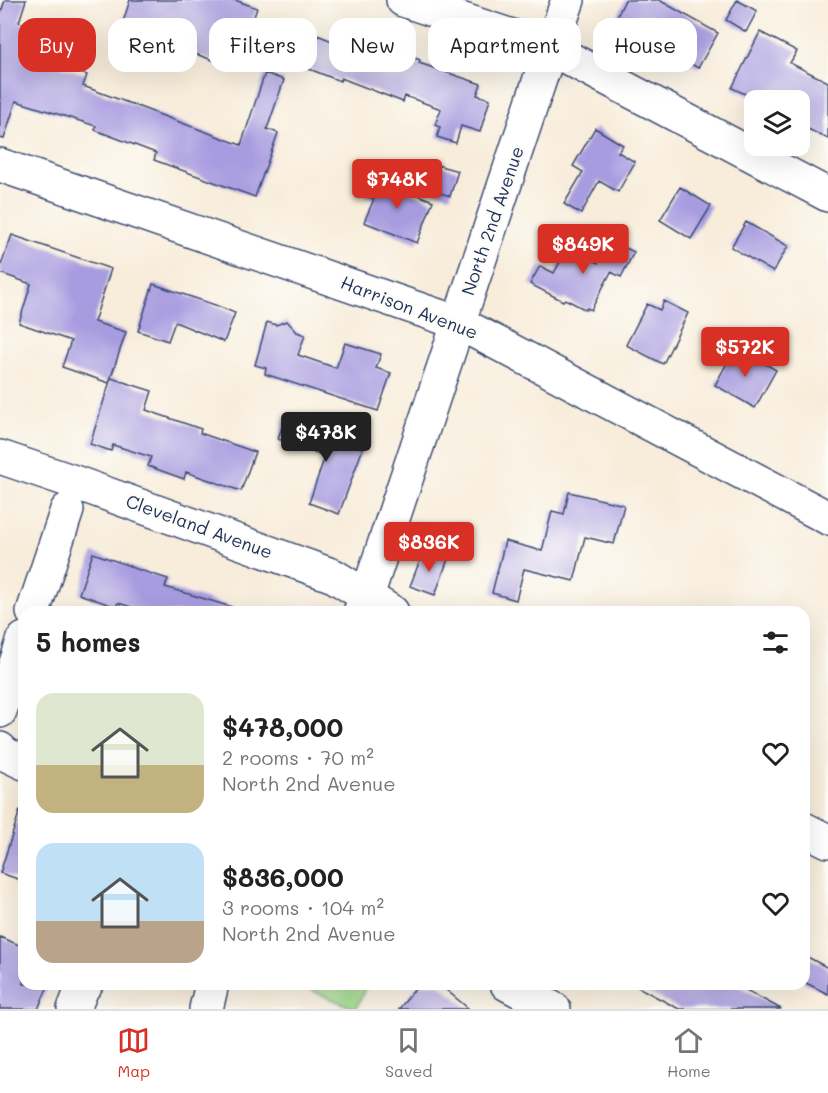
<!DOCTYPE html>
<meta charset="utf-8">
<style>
:root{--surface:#fff;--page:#f2f2f2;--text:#222;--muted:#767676;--line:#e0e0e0;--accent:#d93025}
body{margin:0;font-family:Mali,sans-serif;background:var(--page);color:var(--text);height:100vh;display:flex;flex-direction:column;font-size:22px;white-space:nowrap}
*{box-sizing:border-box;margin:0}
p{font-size:20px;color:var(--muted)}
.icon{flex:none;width:33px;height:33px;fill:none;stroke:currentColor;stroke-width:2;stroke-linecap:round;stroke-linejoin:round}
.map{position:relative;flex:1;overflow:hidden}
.drawer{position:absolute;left:18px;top:606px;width:792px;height:384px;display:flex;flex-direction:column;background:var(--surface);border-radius:18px;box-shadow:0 6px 24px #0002}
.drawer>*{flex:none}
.guide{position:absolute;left:18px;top:18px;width:792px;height:54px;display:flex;gap:12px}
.buttons{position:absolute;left:744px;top:90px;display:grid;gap:12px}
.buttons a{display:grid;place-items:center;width:66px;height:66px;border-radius:12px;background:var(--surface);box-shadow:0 6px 24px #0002;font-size:30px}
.price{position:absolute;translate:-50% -51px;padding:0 14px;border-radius:6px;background:var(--accent);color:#fff;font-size:20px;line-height:39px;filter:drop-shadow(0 2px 3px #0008)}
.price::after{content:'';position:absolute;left:50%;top:36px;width:18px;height:14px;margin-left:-9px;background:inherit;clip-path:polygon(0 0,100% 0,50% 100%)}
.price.active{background:#222;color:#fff}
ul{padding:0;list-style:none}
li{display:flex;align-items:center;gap:18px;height:150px;padding:0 18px}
li span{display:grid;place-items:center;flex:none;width:168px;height:120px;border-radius:18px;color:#555}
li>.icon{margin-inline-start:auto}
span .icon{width:72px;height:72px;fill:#fffc;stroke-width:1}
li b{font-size:26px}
h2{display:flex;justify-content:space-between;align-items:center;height:72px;padding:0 18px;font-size:26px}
.pill{padding:0 21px;border-radius:18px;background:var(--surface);box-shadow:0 6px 24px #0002;font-size:21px;line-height:54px}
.pill.active{background:var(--accent);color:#fff}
.dock{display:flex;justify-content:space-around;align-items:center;height:84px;border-top:2px solid var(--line);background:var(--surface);font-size:16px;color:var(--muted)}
.dock a{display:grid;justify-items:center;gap:3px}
.dock .active{color:var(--accent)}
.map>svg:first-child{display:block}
.green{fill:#a0d98b;stroke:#5e8474;stroke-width:1.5}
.building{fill:#a89ce0}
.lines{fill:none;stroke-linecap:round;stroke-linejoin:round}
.minor-casing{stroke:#3c4c71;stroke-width:36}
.minor{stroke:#fff;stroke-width:33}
.labels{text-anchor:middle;stroke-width:5;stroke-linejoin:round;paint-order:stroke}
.street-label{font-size:18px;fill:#1b2f5e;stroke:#fdfcf7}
</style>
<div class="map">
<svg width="828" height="1009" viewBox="0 0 828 1009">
<rect width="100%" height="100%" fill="#fdfcf7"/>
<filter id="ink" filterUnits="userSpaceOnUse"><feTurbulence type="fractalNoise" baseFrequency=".0167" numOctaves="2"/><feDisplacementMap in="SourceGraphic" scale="12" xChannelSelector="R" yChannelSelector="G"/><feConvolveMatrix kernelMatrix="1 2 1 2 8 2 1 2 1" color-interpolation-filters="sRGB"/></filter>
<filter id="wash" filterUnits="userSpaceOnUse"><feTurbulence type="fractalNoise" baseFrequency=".008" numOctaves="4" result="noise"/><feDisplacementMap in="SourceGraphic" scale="24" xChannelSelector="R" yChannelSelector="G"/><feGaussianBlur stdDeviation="1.35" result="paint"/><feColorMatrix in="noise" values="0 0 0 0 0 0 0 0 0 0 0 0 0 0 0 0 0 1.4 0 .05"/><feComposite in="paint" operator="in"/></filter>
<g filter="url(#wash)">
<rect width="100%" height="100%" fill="#f8eddb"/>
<path class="green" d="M296,984H367L356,1009Z"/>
<g id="blocks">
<path class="building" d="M5,0H26L19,22L48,33L39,59L87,75L83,86L241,145L265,73L284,80L267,129L278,133L255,197L154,160L156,153L95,130L96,126L16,101L4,139L0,138V15Z
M130,0H235L257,8L249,32L233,26L221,63L164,43L165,40L122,25Z
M625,0H659L718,33L698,68L645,37L641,46L610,31Z
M737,0L757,11L746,32L726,20Z
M760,32L797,51L790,63L828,82V139L800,125V100H758L732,88Z
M317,35L378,59L382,46L420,60L419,63L481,84L477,95L490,99L480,132L461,126L456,143L437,137L440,127L435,125L441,109L405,96L403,102L341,78L340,81L304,67Z
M595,128L623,145L618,152L635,162L618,192L599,181L581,214L564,204L583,172L573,166Z
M437,165L458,171L450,196L428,189Z
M372,177L433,201L417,243L364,222L374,199L365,195Z
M680,187L711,206L691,239L660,220Z
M746,222L788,246L773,272L731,247Z
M12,235L111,269L94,322L126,332L109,383L62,367L71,341L19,323L31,284L0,273V268Z
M610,240L634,252L621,277L611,272L591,310L587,308L586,310L565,299L563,301L530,284L540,266L554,273L565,253L571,256L574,250L598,263Z
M153,284L215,305L235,313L224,342L175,322L168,341L138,331Z
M664,301L688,313L663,364L626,345L647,304L660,310Z
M287,321L297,332L305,335L298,355L336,368L345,343L381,354L376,368L391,373L378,411L265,374L266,368L255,365L267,322L276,325Z
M736,347L776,370L755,408L715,385Z
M111,378L152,391L146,410L201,429L200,433L255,452L241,491L186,472L184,479L148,466L151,457L113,445L111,451L90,444Z
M285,418L314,428L313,430L363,448L339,514L309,503L325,456L278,439Z
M569,492L624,505L614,544L585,537L574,581L524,569L516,600L492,593L505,541L542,551L552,511L564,514Z
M424,550L448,559L435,595L410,586Z
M93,553L130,566V567L168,579L165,587L232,607V612H148L118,603L116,607L79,594Z
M20,810L24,811V881L0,873Z
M0,937L24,947V984H49L38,1009H0Z
M804,955L828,968V994L804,982Z
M419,984H439L469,1009H399Z
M632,984H735L781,1009H679Z"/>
</g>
</g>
<g filter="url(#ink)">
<use href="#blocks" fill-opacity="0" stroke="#3c4c71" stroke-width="1.5"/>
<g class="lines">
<g class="minor-casing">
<path id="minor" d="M403,0L551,49L828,195
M0,165L459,323L828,518
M0,457L74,482L334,576L392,612
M33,612L67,510
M360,612L367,596L541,76L568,0
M0,711L24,639
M0,749L5,754L24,763
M804,829L828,841
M507,984L554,1009
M74,1009L83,986L86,984
M206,1009L212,984"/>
</g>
<use href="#minor" class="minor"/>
</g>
</g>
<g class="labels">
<g class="street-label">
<text transform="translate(493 221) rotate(-71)" y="6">North 2nd Avenue</text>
<text transform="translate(409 308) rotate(21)" y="6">Harrison Avenue</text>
<text transform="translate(199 527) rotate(20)" y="6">Cleveland Avenue</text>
</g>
</g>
</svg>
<div class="buttons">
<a><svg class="icon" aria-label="layers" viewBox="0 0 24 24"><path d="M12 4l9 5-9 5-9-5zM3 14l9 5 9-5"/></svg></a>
</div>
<b class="price" style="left:397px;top:210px">$748K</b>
<b class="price" style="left:583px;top:275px">$849K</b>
<b class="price" style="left:745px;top:378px">$572K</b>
<b class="price active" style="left:326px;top:463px">$478K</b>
<b class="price" style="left:429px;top:573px">$836K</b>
<div class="guide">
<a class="pill active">Buy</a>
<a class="pill">Rent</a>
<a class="pill">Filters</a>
<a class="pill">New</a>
<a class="pill">Apartment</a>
<a class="pill">House</a>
</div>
<section class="drawer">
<h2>5 homes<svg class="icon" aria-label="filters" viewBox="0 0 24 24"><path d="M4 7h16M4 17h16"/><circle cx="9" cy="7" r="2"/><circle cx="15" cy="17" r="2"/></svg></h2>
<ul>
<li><span style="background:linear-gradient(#dfe7d0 60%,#c2b280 0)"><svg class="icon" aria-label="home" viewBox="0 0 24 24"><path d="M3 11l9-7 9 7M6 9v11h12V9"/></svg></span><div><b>$478,000</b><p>2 rooms · 70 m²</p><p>North 2nd Avenue</p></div><svg class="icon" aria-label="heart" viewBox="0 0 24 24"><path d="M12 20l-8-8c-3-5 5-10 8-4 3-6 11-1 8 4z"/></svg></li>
<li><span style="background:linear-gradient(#bfe0f5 65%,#b9a48a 0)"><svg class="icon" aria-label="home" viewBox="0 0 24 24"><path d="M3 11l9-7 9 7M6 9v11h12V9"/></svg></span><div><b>$836,000</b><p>3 rooms · 104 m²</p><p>North 2nd Avenue</p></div><svg class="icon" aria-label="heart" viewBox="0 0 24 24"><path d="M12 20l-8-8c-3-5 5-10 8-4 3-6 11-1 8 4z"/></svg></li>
</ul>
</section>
</div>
<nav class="dock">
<a class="active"><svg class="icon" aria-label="map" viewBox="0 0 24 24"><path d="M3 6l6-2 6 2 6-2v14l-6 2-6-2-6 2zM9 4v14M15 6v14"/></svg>Map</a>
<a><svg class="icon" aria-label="saved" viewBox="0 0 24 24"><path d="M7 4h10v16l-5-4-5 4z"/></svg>Saved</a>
<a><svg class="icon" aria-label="home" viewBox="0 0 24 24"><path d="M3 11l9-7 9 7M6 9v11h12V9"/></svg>Home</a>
</nav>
